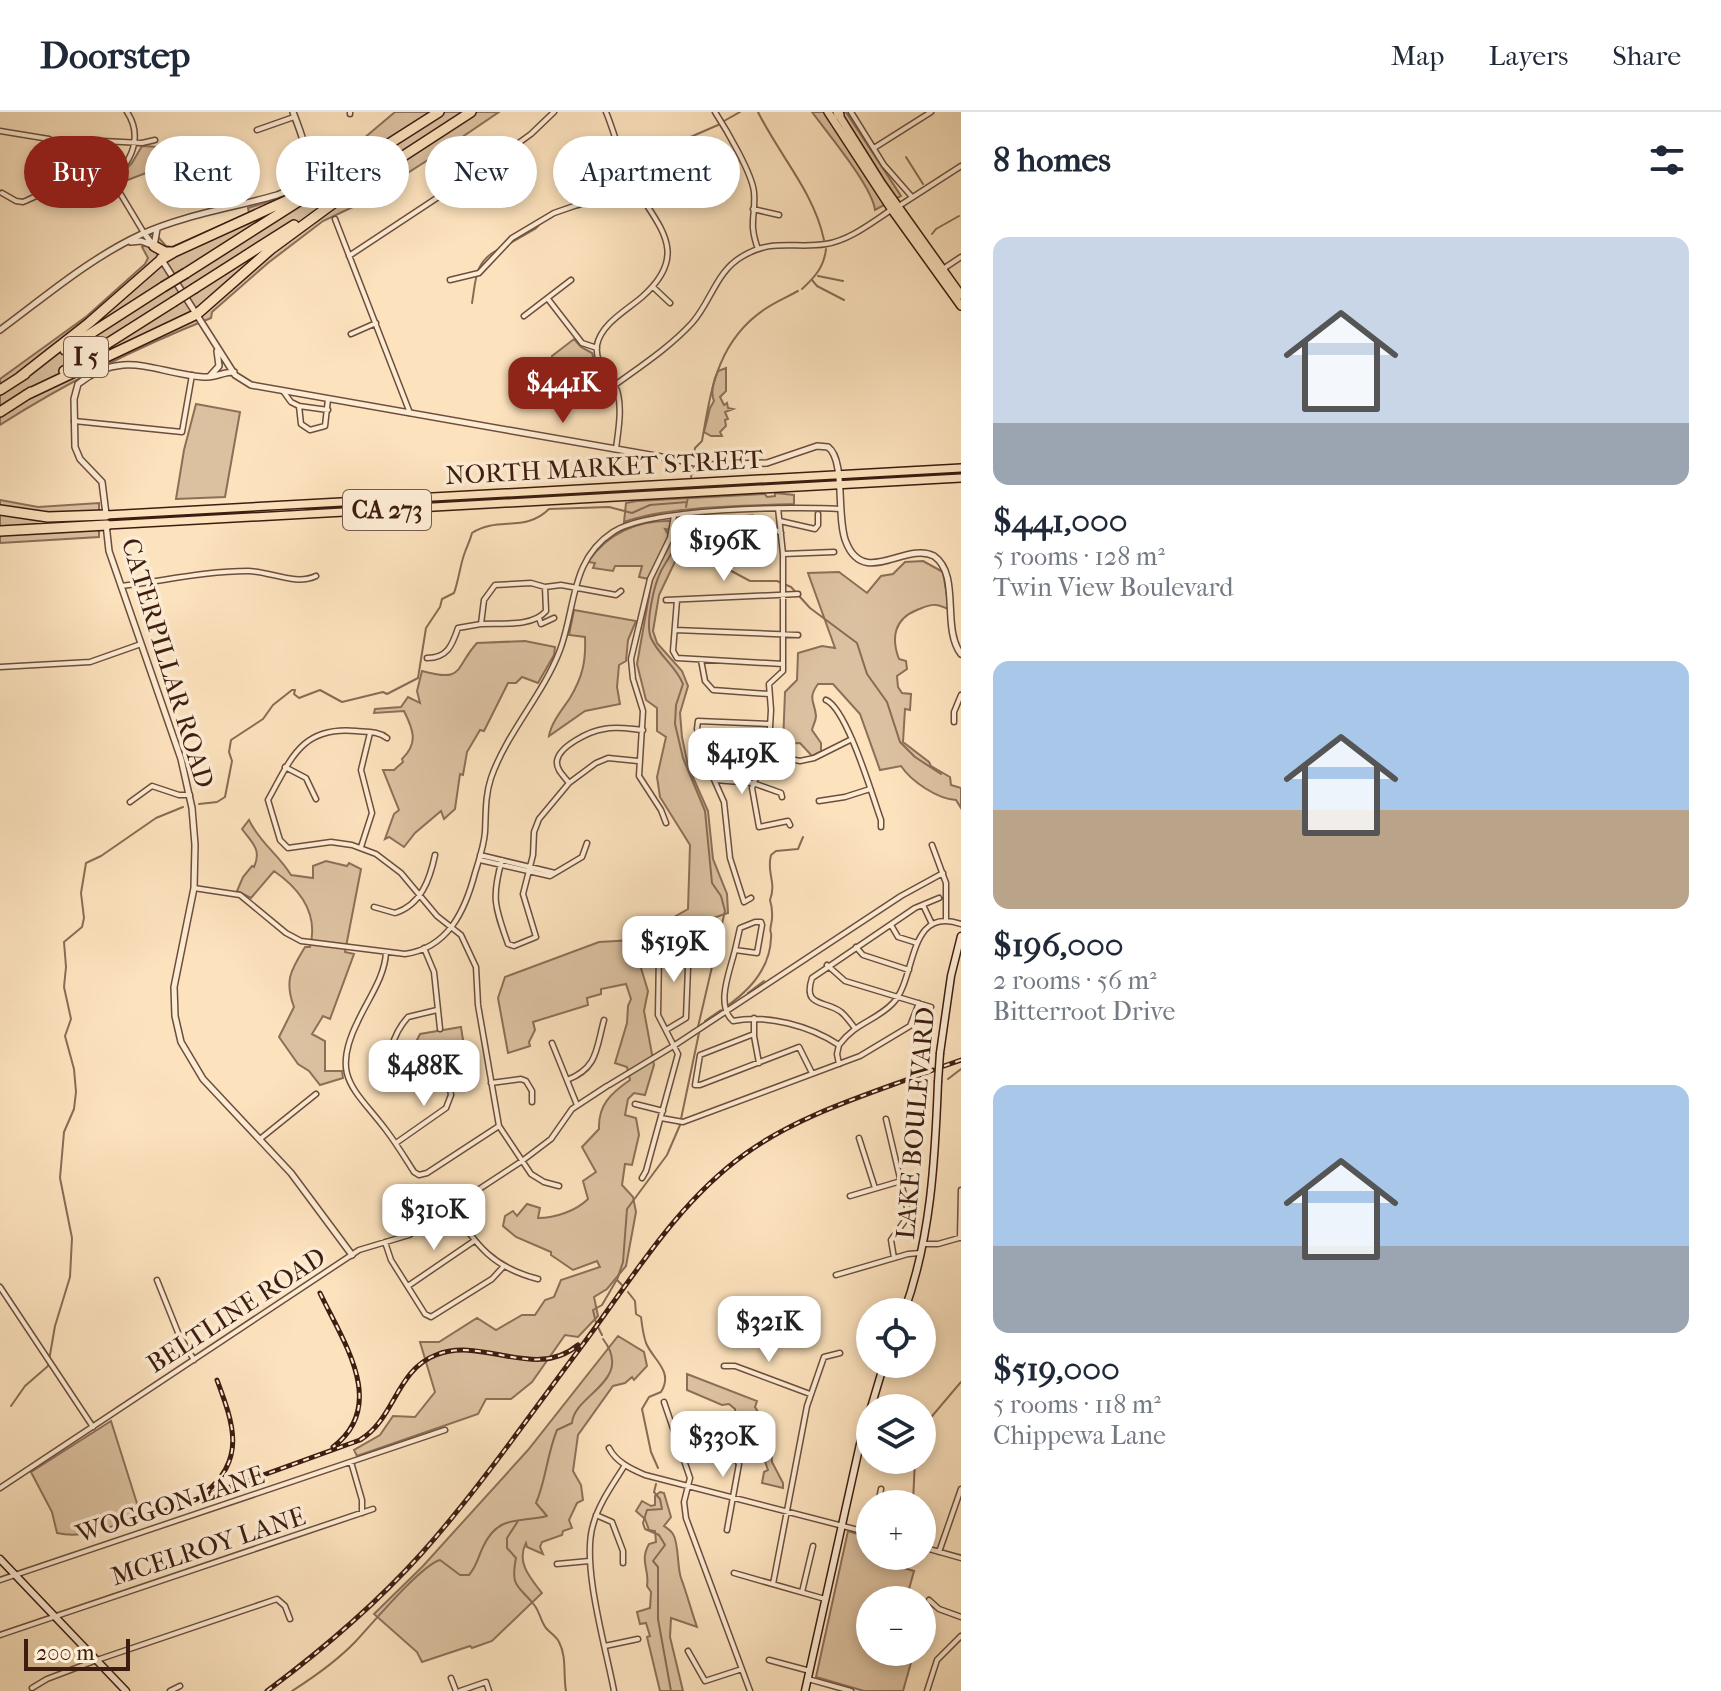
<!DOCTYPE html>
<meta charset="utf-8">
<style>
:root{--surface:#fff;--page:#f6f6f7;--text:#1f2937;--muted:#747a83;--line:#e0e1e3;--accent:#8f2418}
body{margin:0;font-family:"IM FELL French Canon",serif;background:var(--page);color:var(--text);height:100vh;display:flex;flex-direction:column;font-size:30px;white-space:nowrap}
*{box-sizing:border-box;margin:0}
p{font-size:26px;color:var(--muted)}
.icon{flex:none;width:44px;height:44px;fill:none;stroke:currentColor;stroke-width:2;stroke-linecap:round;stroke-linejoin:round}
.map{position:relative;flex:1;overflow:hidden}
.side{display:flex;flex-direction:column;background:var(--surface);width:760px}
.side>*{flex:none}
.guide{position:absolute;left:24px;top:24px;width:760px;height:72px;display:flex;gap:16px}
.buttons{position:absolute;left:856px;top:1186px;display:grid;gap:16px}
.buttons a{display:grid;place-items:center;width:80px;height:80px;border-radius:50%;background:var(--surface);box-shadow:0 4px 12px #0003;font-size:40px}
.scale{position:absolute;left:24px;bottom:20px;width:106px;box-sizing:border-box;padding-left:8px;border:4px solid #3d1d11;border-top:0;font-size:22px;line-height:28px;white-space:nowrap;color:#3d1d11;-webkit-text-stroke:6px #fdecd4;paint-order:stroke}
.price{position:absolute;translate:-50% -68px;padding:0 18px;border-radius:16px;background:#fff;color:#222;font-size:26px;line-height:52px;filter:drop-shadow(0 2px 4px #0008)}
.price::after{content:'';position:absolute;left:50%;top:48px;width:24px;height:18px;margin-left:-12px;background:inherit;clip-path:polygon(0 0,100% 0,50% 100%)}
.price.selected{background:var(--accent);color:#fff}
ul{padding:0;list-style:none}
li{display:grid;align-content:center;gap:16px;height:424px;padding:0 32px}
li span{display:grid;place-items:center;height:248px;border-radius:16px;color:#555}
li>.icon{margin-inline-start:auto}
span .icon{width:144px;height:144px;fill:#fffc;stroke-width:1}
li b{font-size:34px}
h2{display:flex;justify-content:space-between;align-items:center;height:96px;padding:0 32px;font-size:34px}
.chip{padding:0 28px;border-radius:36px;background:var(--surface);box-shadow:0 4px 12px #0003;font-size:28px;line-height:72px}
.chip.selected{background:var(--accent);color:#fff}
header{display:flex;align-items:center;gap:48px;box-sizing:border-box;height:112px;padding:0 40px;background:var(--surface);border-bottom:2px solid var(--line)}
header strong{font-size:38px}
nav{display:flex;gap:44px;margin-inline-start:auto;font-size:28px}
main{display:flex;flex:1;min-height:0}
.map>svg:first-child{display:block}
.green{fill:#dcc1a0;stroke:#8c6f58;stroke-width:2}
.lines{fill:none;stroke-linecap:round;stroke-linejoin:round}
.stream{stroke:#896b55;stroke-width:2}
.minor-casing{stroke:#6d4e3c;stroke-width:7}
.tertiary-casing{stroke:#6d4e3c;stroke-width:8}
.secondary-casing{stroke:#3d1d11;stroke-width:9}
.primary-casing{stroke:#3d1d11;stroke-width:10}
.motorway-casing{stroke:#3d1d11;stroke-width:12}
.minor{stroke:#fdecd4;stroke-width:4}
.tertiary{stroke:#fdecd4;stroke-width:5}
.secondary{stroke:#fdecd4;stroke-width:6}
.primary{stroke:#fce2bd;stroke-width:7}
.motorway{stroke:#fce2bd;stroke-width:9}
.rail-casing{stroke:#3d1d11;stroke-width:5}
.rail{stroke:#fdecd4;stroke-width:2;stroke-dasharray:6;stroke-linecap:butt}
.secondary-bridge-casing{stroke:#3d1d11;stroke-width:9;stroke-linecap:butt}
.motorway-bridge-casing{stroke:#3d1d11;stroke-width:12;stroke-linecap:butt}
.secondary-bridge{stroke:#fdecd4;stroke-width:6}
.motorway-bridge{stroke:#fce2bd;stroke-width:9}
.labels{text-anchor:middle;stroke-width:7;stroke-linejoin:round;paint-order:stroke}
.shield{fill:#fdecd4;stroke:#775b4c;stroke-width:2}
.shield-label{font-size:24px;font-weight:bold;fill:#3d1d11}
.street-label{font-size:26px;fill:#3d1d11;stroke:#fdecd4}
</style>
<header>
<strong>Doorstep</strong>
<nav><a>Map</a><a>Layers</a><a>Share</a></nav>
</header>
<main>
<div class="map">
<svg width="961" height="1579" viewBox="0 0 961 1579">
<rect width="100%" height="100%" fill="#fce2bd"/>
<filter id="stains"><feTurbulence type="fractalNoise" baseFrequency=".0025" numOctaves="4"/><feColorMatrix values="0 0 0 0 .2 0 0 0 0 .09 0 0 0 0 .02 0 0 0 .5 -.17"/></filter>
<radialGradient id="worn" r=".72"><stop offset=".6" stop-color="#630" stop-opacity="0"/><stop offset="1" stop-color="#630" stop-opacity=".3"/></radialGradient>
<path class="green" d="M395,0H499L446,36L442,33L431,42V46L359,92L323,109L268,151L212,200L211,206C138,235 67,270 0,313V267L87,204L145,152L148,146L142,135L159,126L166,134L172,135L249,101L248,96L287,84L319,64Z
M812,0H846L901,84L875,98C872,74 828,22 812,0Z
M142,34L159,35L172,51L120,71L118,66L132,51Z
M574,227L581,235L592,241L596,254L582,253L580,267L564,254L551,251L552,244Z
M726,256V279L720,285L724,293L727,291L728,296L733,297L725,300L728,307L725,308L726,314L720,320L722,324H711L704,320L710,296L714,289C710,280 714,267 718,259Z
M196,292L240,300L225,385L176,387L184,338Z
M775,381L794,383V392C746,394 668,394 624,410L626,391L637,389L765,382L767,385L775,384Z
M0,388L38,395L99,391V425L0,431Z
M687,406L682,435L659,483L653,519L657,531L682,559L688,574L680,601L682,625L688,654L708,699L713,747L727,782L728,801L634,833L648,879L644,899L654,953L645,983L634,981L628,987L625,1003L636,1006L639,1023L632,1053L625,1052L622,1073L633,1085L636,1100L626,1154L607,1177L594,1185L598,1204L578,1225L565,1223L532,1270L511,1287H486L478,1302L357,1344L354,1338L380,1323L393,1304L415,1305L435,1280L420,1230H439L477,1206L496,1218L522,1203H535L545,1188L554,1185L561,1168L600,1155L597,1149L573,1158L551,1143V1140L516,1125L503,1114L505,1104L513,1099L517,1104L527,1092L540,1096L538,1106C555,1106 576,1099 588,1087L583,1069L596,1060L582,1035L599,1017C598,993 611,981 630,968L627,955L615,951L627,911L628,894L631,887L626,872L601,877V882L587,886L588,893L533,910L535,918L529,930L530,934L508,941L498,886L505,865L599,830L634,828L688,797L690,733L660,685L657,665L666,625L657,619V596L646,588L637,552L652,467L672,427L675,408Z
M672,409L670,418L665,417L669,424L649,467L639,465L642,454H615L613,459L593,456L595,451L588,450C607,421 638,408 672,409Z
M923,449L943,460L949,497C944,496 940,493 936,493C930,492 922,496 917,498C894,507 891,526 899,547L906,549L907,557L897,564L898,575L902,581L911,582L910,598L905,597L903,630L929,650L931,654L950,665L951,673L961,676V696L956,688C937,687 911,669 901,654L880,658L860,602L833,572H818C807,587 815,590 816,604C816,609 813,613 812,618L821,631V639L812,644L800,631L783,632L785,580L797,568L798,541L822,534L835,536L808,461L839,460L867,481L881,464L893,462L905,450Z
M574,498L636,509L628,528L626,549L619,553L617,575L620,592L585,599L549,624C551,611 562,598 570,586C583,564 586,549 585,525L569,523Z
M525,529L555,535L554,543L538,571L522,565L516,571H508L484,619L480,618L467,640L463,663L460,662L455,697L444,707L441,699L415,721L404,735L389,725L385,727L394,702L399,698L383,658H394L403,650L402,647C419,631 413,617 404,599L374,601L375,597L401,595L408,585L420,591L417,579L422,559C465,571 454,556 477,531Z
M249,708C260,731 278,742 291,763L313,766V754L326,749L347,754L349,751L361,757L345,840L354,842L330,907L323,904L312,922L325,929V959H342L343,966L320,973L309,959L298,952L279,925L294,895C284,868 291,858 305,835H310C319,801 300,777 274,759L251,786L237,779L243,765L252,754L254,755C262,737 252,731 242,717Z
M461,915L468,961L451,964L453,954L447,951L441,957L446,965L428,968L412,938L420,922Z
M618,1224L644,1240L647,1254L634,1268L632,1265L625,1271L613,1274L578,1323L573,1359L581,1373L583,1388L577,1391L569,1408L572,1416L563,1419L562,1423L542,1430L540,1435L543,1442L527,1435L526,1431C516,1450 530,1466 542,1481L492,1529L472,1536L470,1534L422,1550L417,1540L374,1502L423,1454L528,1338Z
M687,1262L757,1289L755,1295L763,1308L771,1331L772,1350L783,1371V1376L762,1371L764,1360L768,1358L760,1335L736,1306L735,1297L729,1292L722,1293L687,1278Z
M111,1309L141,1404C113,1413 86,1428 57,1421L52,1400L31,1360Z
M660,1380L664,1381L671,1405L664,1414C666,1415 672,1420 673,1422C679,1431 677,1455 681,1466C687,1482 691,1498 697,1515L671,1506L670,1525L683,1579H660L647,1525L650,1524L646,1511L640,1512L637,1500L650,1496L651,1480L647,1474C650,1457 639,1450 649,1432L656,1430L655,1419L649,1418L645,1407L636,1399L642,1389L651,1394L655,1393V1384Z
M848,1419L870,1426V1444H900L897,1454L914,1459L906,1488H870V1540H914L903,1579H864L816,1565Z"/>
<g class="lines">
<path class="stream" d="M758,0C779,43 814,80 824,128
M724,9L740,0
M623,36L656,27L679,30L718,13
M906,45L923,72
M602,77C601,60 599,49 616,40
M570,97L581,95L592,87
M932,122L936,117L959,104
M507,133L535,117L544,108
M818,164L843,169
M812,168L817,174L844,188
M802,177C815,165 824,155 826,137
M472,191C476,168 474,151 497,138
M693,348L695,336L702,329C711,278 717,229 765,197C775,190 787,185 798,179
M691,365L693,356
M686,395L688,385
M684,409C682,430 670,442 661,459C654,473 645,512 651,526C659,544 676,554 683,572L676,593L675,612L683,646L705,699L712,771L721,784L725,799L698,915
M683,426L709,447L750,469H777L791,475L810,496L857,531L867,562L887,590L900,630L915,645L941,662
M199,692L217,690L225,685L232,649L229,640L231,628L263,607L273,593L292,578H295L294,582L299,586L320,578L342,590L383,580L387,582L418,566L426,516L440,495L442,487L454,481C459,467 460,453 465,440C467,434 470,429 472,421C498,404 525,421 549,397L609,395L632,401L650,393L687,390
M877,798L890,789
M748,881L764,869
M727,894C750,878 770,857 771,826C772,817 769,823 771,813C773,804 773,798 770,788C777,769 766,762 771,743L776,739L798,737L803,725
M705,909L721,898
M948,967L961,957
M681,1007L699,921
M622,1173L617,1168L623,1150L627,1097L667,1043L680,1013
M628,1180L635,1189L636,1202L641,1205C642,1214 643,1222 646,1231C653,1248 674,1259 661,1280L649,1285L642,1297L651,1340L658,1356
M596,1211L593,1198L602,1193L616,1169
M598,1215L602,1223
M11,1294L25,1274L48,1254L55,1214L70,1165L72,1126L60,1066L64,1020L74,997L76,980L74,957L65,924L71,907L64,875L66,855L64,830L82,815L84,806L81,781L86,751L101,744L156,706L183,695
M922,1316L961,1270
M656,1372L654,1380L660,1387L662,1397L647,1398L643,1411L645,1417L659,1423L665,1433L653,1449L658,1455V1507L671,1579
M913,1390L915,1348
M518,1409L507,1426V1436L516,1446C510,1477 519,1473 535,1494C540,1501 541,1510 546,1516C550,1521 556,1524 559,1530C567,1545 563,1563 566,1579
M292,1579C314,1565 338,1548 356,1529C372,1512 420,1454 440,1448L460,1463H469C477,1454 478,1445 483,1435C498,1402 519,1411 547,1404L536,1391C546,1368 547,1342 557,1318L572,1311C574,1282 635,1269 603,1227"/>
<g class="minor-casing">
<path id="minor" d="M350,0V2
M606,0C615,22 621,48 632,69C656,113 693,140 642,185C627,198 601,212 597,233C594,255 614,263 618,282C622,299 618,320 616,337
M715,0C726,17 752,61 754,80C756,104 748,110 758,137
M851,0L884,53L912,85
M257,18L294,5
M0,19L49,27L104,61L117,76L144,121
M103,29L142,31L155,28
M874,36L931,0
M2,81L16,89L23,90C35,85 51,76 65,75C73,74 81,79 89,77C123,68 148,31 127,0
M899,94L961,54
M753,97L779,103
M335,107L410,301
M349,144L505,41L531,22L554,0
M943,157L961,145
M450,168L479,161L512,126L554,101L580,92L605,76L662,53
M653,175L670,191
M548,187L582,231L597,236
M524,204L571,168
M351,222L376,211
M615,273C641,254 670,235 692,211C711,190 716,159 743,144C773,126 795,137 826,132C850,128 871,111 891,98
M283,279L291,290L299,294L301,312L310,318L325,314L328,287
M299,294L328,298
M74,309L182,320L192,263
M778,396L783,442V559L769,572L771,598L769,632L752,676L759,715L788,709L790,713
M780,409L815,417L818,413V402
M756,440L736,431L739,407L753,406L781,421
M783,442L834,440
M121,474C163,469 206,459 248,459C270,459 295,474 316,464
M666,488L798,482
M677,488L673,539L677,546L783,552
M539,506L541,512L554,506
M481,512C501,511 533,515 546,499L545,475
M675,518L798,523
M427,546C447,546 452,534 458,516L481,512L484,488L495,473L531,471L545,475L561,473L616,483L621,479
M701,548L705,569L713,578L769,582
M0,555L90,550L141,532
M826,588C847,597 872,683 881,708V715
M954,610V600L961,583
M387,626C378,619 367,620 356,619C301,614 291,647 268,688L280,728L288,736L331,730L352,733L376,742L401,761L437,804L461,823L476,855L478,893L499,1014L531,1062L544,1070L559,1074
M702,638L766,642L800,649L814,646L852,627
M285,655L306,666L316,687
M715,668L753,671L781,681L782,685
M569,671C564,664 556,658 557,649C559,634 590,619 604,617C617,614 630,617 643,618
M819,689L845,685L870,677
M130,690L152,674L179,683H190
M666,711L661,698L639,664L643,599L633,567L631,547L650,467L670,426L674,404
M932,733L946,771V808
M361,735L372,701L361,658L370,621
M480,743L555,761
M480,748L550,764L582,745L587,731
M502,748C491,786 495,795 508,832L514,834L536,825L523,782L533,743L534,720L539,707L569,671L596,651L608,646L638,649
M194,776L240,783L286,821L301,829L405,842C448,836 465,799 475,761C479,748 484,734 485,720C486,701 485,684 491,666C507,620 543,583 560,538C576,495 570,448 613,420C649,396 794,394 840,397
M751,786L744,790L730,746L724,690L704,645L697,617L698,609L770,612
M923,793L932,812
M374,795L395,801C421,793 430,767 435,743
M755,810H761L762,813L757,841L735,838L740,816Z
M891,813L898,825L917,831
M856,835L863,843L909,858
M424,836L434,860L440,917
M735,838C730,859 715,893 733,909C767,902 810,914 839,933
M386,840C385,865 368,887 358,909C330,965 354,976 386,1018C396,1031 405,1046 414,1060L419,1063L427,1061L499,1014
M643,846L717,820
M827,853L845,869L931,895
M754,906V924L759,951
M854,915C850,910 846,904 841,900C826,888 802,896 812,866L915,796L939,786
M666,918L686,906L689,830
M754,922L700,943L695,973H700L799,935L812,961
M552,931L577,993
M839,933C856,910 876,909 893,891C917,866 907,793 961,812
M839,933L837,942L839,952
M567,968C598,956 596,937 604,908
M491,971L521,967L526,969L532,979V990
M405,973L394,967C385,946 393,922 408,905L437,898
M609,973L675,933L901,784L943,761
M635,992L663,999
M661,1006L683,1010L860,944L910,914L919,891
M886,1007L908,1100L906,1107L891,1128L894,1146
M859,1026L875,1076
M260,1027L316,982
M396,1031L446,996L451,983L447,957
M642,1066L646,1059L678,942L658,903L659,841
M850,1084L901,1069
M451,1095C477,1133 491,1155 538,1167
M960,1126L961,1078
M385,1130L391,1148L425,1202L431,1205L492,1167L503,1155
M924,1132H938L959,1126
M836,1163L908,1142L920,1141
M157,1168L179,1223L194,1248
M408,1174L474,1129
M0,1175L93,1315
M724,1254H735L810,1282
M664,1290L690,1366L684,1390L686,1406L750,1579
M704,1326L730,1338L739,1352L727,1418
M609,1336C616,1350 631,1357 645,1363L870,1421
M351,1350L362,1388V1401
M0,1376L359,1138L409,1123L522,1049L551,1027L572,997L607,974
M878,1392L881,1377
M596,1403L612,1410L623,1439V1451
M922,1435L961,1446
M939,1440L961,1377
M557,1452L589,1449
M734,1461L825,1487
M0,1468L445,1318
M773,1472L807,1294L824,1245L840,1241
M802,1480L813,1434
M929,1488L939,1497L961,1505
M0,1523L373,1397
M605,1534L638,1527
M688,1539L705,1569L742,1557
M769,1548L810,1559
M451,1566L456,1579
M808,1567L851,1579
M32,1576L47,1567L97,1548L277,1487L285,1494L290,1507
M170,1579L180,1574
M460,1579L486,1570L489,1579
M614,1579C606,1536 581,1453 593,1413C599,1391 613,1372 625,1353
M927,1579L937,1548L961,1524"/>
</g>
<g class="tertiary-casing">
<path id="tertiary" d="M144,121L153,133
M131,130L141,129L154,134L157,117
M160,145L235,263L251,273L707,353L767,351L817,334L828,335C846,348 836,407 846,430C864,476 906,429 934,444C961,463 941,516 961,542
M0,218C46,184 90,146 142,122C184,103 232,96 277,83C321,67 305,32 293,0
M210,264L219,254L217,239
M106,402L102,370L80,347L75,335L74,287L78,272C124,236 154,261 203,265C214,266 223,260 234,260
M106,412L109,439L181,647L192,696L195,733L194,776L174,875L175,904L181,930L203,967L291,1061L352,1143"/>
</g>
<g class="secondary-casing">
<path id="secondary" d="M940,941L951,864L961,824
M904,1200C931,1126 935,1048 938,970
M0,1447L126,1579
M805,1579L860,1332L884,1252"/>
</g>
<g class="primary-casing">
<path id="primary" d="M828,0L892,98L961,194
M838,2L882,72L961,183
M106,403L961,356
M107,413L961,366"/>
</g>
<g class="motorway-casing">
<path id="motorway" d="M838,0L839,3
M334,89L471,0
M154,134L165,140H174L288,88
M186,161L439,0
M195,176L294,113
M65,238L163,175
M64,259L173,190
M20,265L89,211L162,147L174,140
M0,278L25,262
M26,283L197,202L271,137L339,87
M0,300L31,280
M0,398L48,405L106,403
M0,419L107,413"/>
</g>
<use href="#minor" class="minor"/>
<use href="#tertiary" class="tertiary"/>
<use href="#secondary" class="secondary"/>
<use href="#primary" class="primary"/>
<use href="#motorway" class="motorway"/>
<g class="rail-casing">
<path id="rail" d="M944,954L961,948
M320,1181C342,1228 389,1293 333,1335
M205,1381C247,1347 233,1311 217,1268
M134,1410L360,1328C395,1307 396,1258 436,1243C482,1224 535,1269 578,1233
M267,1579C322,1538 375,1493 421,1442C480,1376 531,1301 584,1231C633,1165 678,1090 745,1042C800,1002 870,982 933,958"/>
</g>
<use href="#rail" class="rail"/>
<g class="secondary-bridge-casing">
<path id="secondary-bridge" d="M938,970L940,941"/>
</g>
<g class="motorway-bridge-casing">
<path id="motorway-bridge" d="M163,175L186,161
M173,190L195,176"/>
</g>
<use href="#secondary-bridge" class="secondary-bridge"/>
<use href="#motorway-bridge" class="motorway-bridge"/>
</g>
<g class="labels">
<g class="shield">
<rect x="64" y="225" width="44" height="40" rx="6"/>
<rect x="343" y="378" width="88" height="40" rx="6"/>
</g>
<g class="shield-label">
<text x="86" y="253">I 5</text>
<text x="387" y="406">CA 273</text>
</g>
<g class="street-label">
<text transform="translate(604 355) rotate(-3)" y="9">NORTH MARKET STREET</text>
<text transform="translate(168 551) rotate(73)" y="9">CATERPILLAR ROAD</text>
<text transform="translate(915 1011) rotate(-85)" y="9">LAKE BOULEVARD</text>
<text transform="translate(236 1198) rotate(-33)" y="9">BELTLINE ROAD</text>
<text transform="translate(170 1392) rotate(-18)" y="9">WOGGON LANE</text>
<text transform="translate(208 1434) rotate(-18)" y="9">MCELROY LANE</text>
</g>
</g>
<rect width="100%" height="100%" filter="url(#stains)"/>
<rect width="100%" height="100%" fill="url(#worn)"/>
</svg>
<div class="buttons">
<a><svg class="icon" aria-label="locate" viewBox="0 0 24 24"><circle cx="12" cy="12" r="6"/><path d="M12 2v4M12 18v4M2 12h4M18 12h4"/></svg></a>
<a><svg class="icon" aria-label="layers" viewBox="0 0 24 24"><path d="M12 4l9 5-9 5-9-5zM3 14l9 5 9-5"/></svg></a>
<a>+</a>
<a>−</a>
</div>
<div class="scale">200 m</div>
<b class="price selected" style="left:563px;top:313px">$441K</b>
<b class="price" style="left:724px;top:471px">$196K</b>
<b class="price" style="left:742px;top:684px">$419K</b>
<b class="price" style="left:674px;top:872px">$519K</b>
<b class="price" style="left:424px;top:996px">$488K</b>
<b class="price" style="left:434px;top:1140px">$310K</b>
<b class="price" style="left:769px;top:1252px">$321K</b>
<b class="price" style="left:723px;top:1367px">$330K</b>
<div class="guide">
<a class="chip selected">Buy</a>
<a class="chip">Rent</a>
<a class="chip">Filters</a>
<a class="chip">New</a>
<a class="chip">Apartment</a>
</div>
</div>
<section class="side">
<h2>8 homes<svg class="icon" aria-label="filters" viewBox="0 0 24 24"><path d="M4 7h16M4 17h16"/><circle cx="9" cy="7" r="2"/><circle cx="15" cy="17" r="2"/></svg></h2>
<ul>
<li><span style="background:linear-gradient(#c9d6e8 75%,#9aa5b1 0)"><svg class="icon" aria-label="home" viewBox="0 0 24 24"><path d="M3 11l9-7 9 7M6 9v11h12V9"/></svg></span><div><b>$441,000</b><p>5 rooms · 128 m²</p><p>Twin View Boulevard</p></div></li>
<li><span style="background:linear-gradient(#a9c7e8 60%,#b9a48a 0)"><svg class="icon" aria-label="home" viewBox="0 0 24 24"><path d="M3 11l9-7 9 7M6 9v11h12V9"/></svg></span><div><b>$196,000</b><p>2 rooms · 56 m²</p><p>Bitterroot Drive</p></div></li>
<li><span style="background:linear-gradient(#a9c7e8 65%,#9aa5b1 0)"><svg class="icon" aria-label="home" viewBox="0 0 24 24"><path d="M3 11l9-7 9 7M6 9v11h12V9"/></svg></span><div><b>$519,000</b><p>5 rooms · 118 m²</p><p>Chippewa Lane</p></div></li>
</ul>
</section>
</main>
